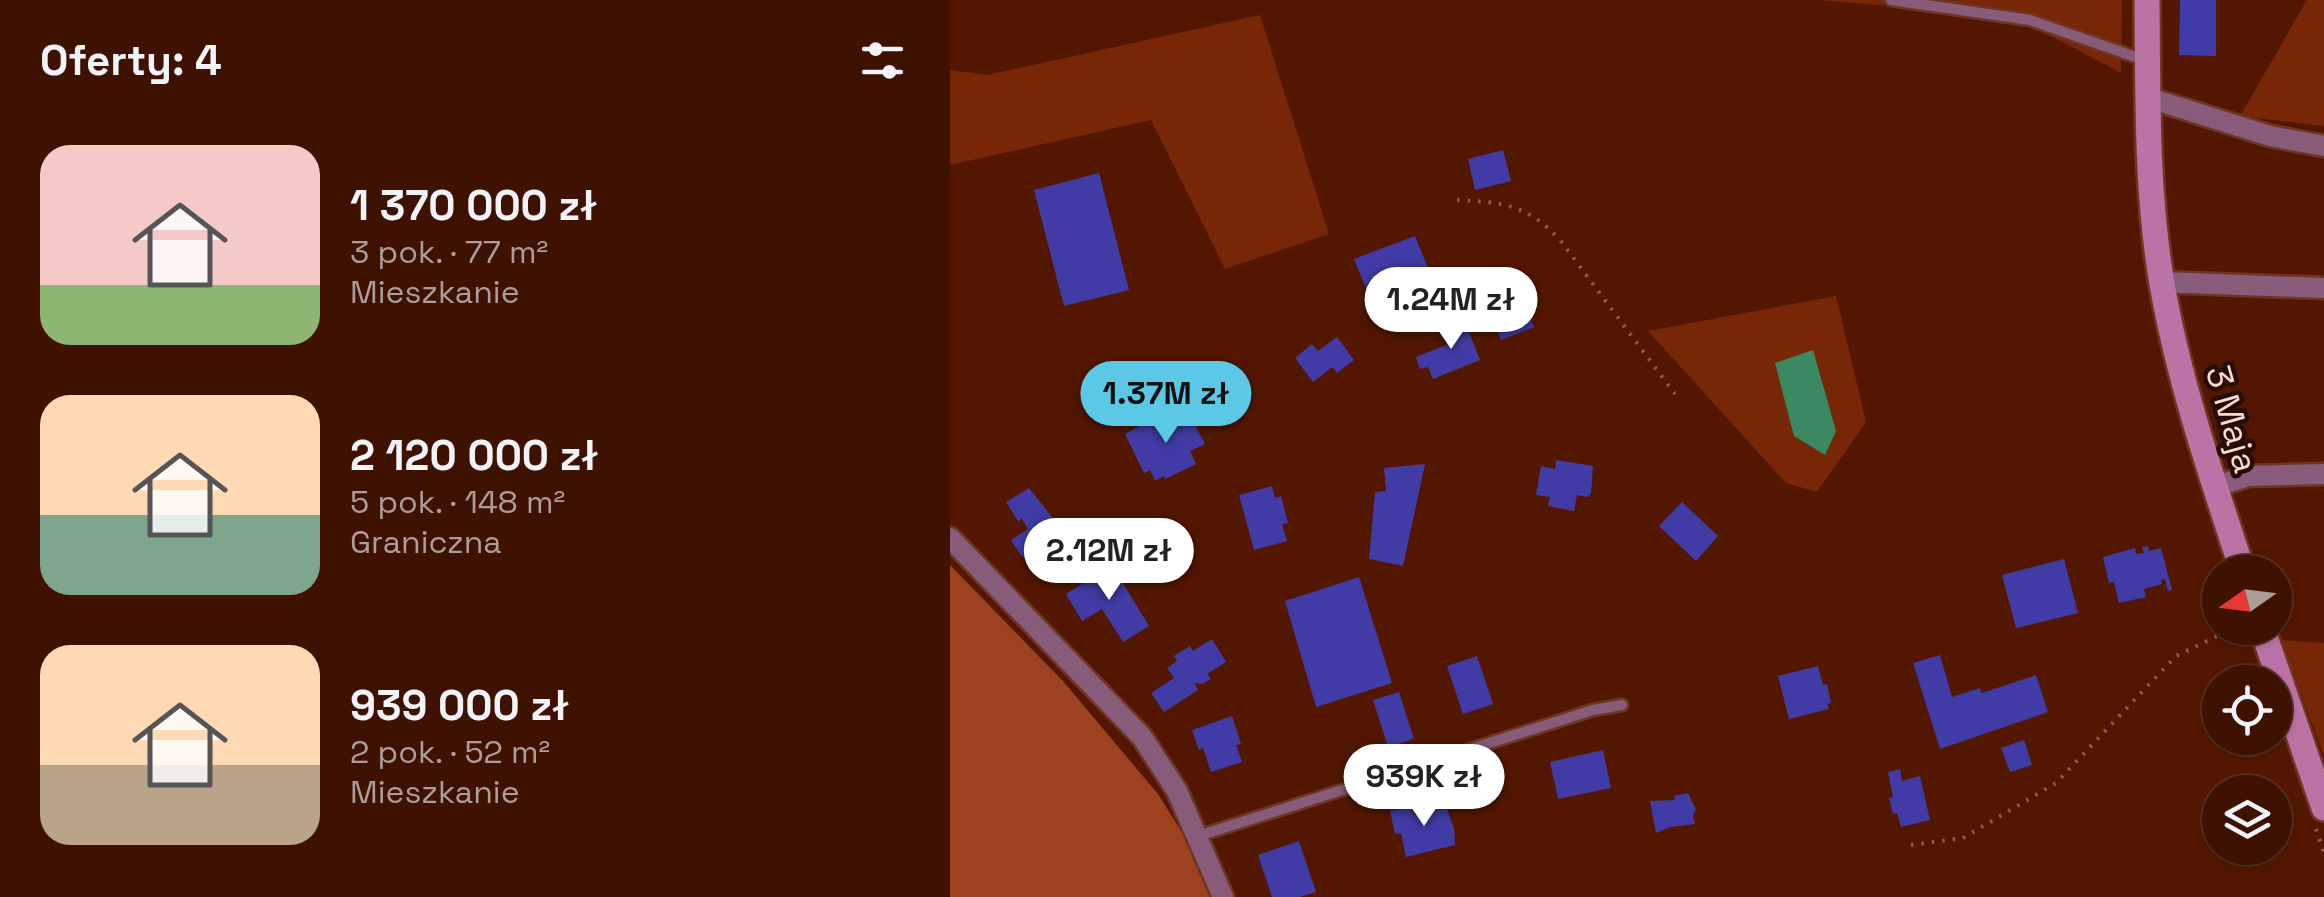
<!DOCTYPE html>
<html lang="pl">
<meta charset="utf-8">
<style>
:root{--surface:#3e1101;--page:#451a0b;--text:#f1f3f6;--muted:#ad9d99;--line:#573123;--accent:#5bc8e6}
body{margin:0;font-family:"Space Grotesk",sans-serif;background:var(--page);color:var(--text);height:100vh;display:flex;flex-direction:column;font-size:38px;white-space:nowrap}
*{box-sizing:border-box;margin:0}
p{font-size:32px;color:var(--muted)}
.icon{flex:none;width:55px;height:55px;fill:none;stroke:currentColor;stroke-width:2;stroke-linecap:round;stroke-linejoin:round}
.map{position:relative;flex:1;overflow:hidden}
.drawer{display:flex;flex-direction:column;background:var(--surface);width:950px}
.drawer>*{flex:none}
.needle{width:65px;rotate:256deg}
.buttons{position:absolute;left:1252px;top:555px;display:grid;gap:20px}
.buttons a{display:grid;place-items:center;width:90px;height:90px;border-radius:50%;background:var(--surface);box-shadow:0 2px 8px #0004,0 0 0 2px var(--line);font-size:50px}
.price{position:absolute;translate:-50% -85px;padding:0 22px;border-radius:35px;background:#fff;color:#222;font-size:32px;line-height:65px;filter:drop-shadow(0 2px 5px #0008)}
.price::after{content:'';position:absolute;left:50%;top:60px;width:30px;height:22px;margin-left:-15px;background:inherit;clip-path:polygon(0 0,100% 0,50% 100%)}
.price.selected{background:var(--accent);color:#111}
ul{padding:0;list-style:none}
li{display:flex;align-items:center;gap:30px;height:250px;padding:0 40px}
li span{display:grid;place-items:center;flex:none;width:280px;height:200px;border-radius:30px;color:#555}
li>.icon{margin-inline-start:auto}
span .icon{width:120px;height:120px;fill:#fffc;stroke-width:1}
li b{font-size:42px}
h2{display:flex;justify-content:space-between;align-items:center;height:120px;padding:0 40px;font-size:42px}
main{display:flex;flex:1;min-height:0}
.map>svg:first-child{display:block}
.green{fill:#772706}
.forest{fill:#9d411f}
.water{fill:#3a8962}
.building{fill:#413ca5}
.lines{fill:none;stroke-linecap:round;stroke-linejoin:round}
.lane-casing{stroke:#6e3622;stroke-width:15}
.street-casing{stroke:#6e3622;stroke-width:25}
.secondary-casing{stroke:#6e3622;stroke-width:30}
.path{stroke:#8e5d4b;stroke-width:4;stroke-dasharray:2.5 8;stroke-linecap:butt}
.lane{stroke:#895b7a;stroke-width:10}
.street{stroke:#895b7a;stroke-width:20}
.secondary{stroke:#bb73a5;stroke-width:25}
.labels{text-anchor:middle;stroke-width:9;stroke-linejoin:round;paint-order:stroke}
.street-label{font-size:35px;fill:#fadbd0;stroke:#270d05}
</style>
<main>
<section class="drawer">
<h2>Oferty: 4<svg class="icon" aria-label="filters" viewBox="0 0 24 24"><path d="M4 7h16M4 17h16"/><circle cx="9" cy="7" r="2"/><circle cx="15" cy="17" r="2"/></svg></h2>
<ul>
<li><span style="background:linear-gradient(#f6c9c9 70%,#8fb573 0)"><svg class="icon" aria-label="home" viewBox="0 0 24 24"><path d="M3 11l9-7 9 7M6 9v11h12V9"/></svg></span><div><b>1 370 000 zł</b><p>3 pok. · 77 m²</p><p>Mieszkanie</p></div></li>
<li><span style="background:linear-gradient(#ffd9b3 60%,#7fa58c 0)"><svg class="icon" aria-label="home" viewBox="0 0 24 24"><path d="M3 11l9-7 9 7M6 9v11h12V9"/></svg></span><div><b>2 120 000 zł</b><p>5 pok. · 148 m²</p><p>Graniczna</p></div></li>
<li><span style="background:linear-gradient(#ffd9b3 60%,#b9a48a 0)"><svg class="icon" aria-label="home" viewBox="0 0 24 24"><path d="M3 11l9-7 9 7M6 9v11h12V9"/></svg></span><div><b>939 000 zł</b><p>2 pok. · 52 m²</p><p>Mieszkanie</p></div></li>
</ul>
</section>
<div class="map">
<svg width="1374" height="897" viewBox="0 0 1374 897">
<rect width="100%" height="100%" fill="#531701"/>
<path class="green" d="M868,0H1172L1171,73L1063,16Z
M1357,0H1374V126L1290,116Z
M310,15L379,234L275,269L201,120L0,165V70L37,75Z
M886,296L916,422L867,492L836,483L698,331Z
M1331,640L1374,643V756Z"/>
<path class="forest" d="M0,565L113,681L208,794L245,853L267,897H0Z"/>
<path class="water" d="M863,350L886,431L875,455L844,436L825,363Z"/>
<path class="building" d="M1230,0H1266V56L1229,55Z
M553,150L561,181L525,190L518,159Z
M149,173L179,290L114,306L84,190Z
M465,236L478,268L417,291L404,259Z
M567,284L584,327L551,340L534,297Z
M514,320L530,360L483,379L478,367L470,369L466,357L499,344L493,329Z
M387,337L404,360L387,373L382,367L363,382L345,358L362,344L368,351Z
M238,412L255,444L240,451L246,464L215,479L214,476L205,481L200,470L194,473L175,434L202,419L205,425Z
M606,460L643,466L641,493L638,497L627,495L624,511L598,506L600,497L586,495L591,466L605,469Z
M475,464L453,566L419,559L425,492L436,491L434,468Z
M322,486L325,498L331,496L338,523L332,524L337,541L304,550L289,495Z
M79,488L106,522L93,530L100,539L72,557L61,540L78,529L72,519L68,521L56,502Z
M732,502L768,536L746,561L709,526Z
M1198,546L1199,551L1211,548L1222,590L1218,591L1215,579L1211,580L1212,584L1194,589L1196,597L1169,603L1164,582L1159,583L1153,557L1185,548L1186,554L1194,553L1192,547Z
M1114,559L1128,613L1066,628L1052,575Z
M162,565L199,626L173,642L152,609L132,621L116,594Z
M409,577L442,683L366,707L335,601Z
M262,639L276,662L257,674L261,679L252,684L244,683L248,690L214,712L201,693L224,678L217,668L227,661L224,656L240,646L243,651Z
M990,655L1002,697L1030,688L1032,693L1086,675L1098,712L990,749L963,663Z
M527,656L543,704L513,714L497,666Z
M868,666L873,685L877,684L881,703L877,704L879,709L839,719L828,676Z
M449,692L464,739L438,747L423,700Z
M282,716L291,744L286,745L292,762L261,772L253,748L249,750L242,730Z
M1074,740L1082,765L1060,772L1051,748Z
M653,750L661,788L608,799L600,762Z
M950,769L952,781L970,776L980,820L951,827L947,813L943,814L939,798L943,797L938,772Z
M738,793L746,810L743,815L745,824L720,827L706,833L700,801L725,800L724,796Z
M495,804L504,828L505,845L456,857L451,833L445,834L440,811L462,806L464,815Z
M349,841L366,892L350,897H322L308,855Z"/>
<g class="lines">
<g class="lane-casing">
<path id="lane" d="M941,0L1080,20L1197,61
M248,836L643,710L672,705"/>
</g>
<g class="street-casing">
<path id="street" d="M1199,98L1320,136L1374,146
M1212,282L1374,288
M1264,487L1298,476L1374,474
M0,538L192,737L227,791L273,897"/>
</g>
<g class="secondary-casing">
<path id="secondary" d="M1197,0C1198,94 1196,191 1212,284C1229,382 1262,478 1293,572
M1312,628L1374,808"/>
</g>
<path class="path" d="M507,200C554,202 577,205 610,240L725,394
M1366,829L1374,853
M961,845L1013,838L1106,783L1226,656L1284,628"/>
<use href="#lane" class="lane"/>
<use href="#street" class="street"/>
<use href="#secondary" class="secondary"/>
</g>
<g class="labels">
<g class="street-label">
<text transform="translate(1282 419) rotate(74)" y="12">3 Maja</text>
</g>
</g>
</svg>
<div class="buttons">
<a><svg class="needle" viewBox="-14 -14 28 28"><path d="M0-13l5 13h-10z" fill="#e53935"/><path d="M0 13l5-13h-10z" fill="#ad9d99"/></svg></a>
<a><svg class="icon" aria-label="locate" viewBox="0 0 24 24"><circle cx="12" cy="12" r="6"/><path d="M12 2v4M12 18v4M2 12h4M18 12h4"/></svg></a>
<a><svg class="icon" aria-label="layers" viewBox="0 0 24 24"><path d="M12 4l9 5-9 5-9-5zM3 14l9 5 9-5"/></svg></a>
</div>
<b class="price" style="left:501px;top:352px">1.24M zł</b>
<b class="price selected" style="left:216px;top:446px">1.37M zł</b>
<b class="price" style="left:159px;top:603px">2.12M zł</b>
<b class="price" style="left:474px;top:829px">939K zł</b>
</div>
</main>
